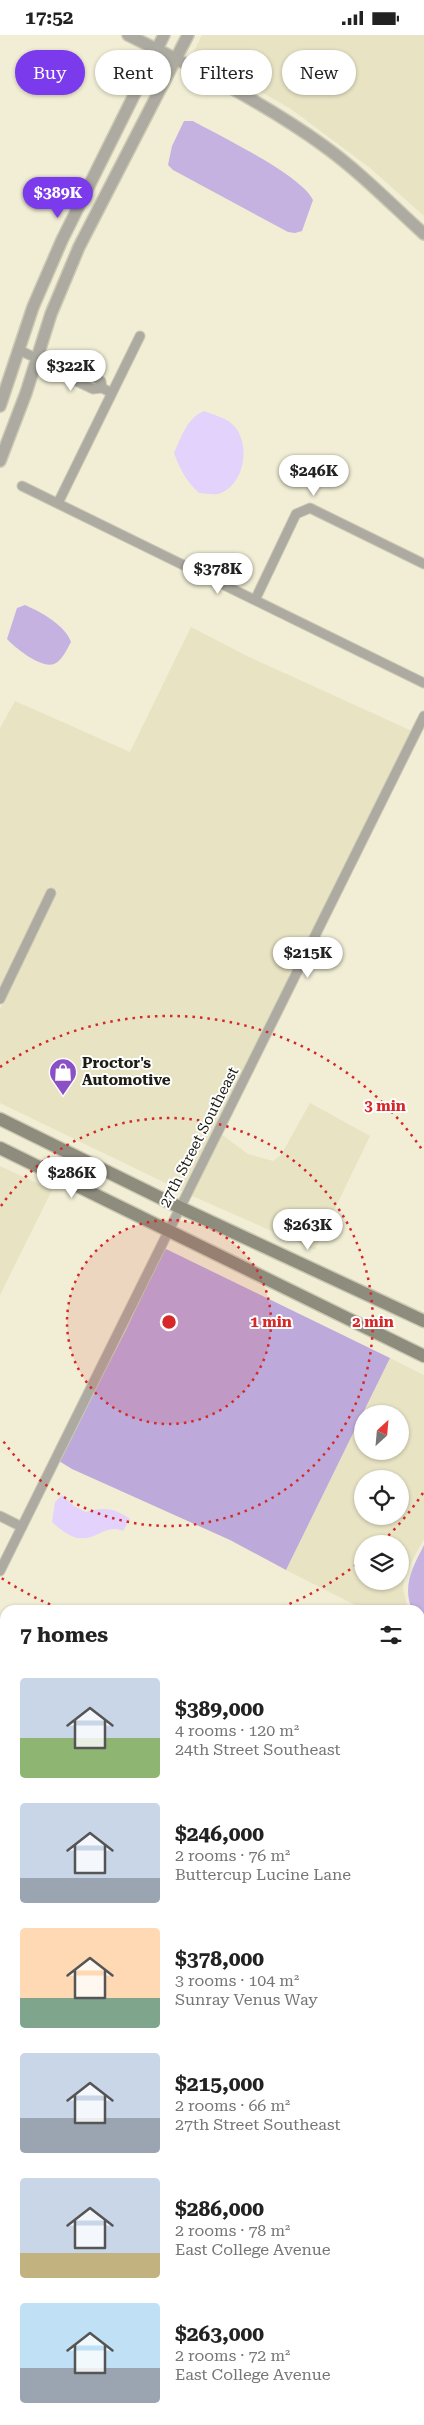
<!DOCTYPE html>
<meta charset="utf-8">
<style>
:root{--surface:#fff;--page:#f6f6f6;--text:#222;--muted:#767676;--accent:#7c3aed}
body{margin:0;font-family:"Roboto Serif",serif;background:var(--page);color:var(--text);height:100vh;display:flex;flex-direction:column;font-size:19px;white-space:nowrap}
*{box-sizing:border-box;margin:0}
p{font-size:16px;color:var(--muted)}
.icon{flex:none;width:28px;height:28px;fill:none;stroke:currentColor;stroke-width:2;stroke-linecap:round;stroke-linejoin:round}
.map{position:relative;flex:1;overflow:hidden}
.side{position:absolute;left:0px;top:1570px;width:425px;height:820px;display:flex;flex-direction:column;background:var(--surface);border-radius:15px 15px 0 0;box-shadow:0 1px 4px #0004}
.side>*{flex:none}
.banner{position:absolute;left:15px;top:15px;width:395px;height:45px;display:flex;gap:10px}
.needle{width:32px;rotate:26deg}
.controls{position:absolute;left:354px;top:1370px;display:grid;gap:10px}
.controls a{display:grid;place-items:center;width:55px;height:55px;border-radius:50%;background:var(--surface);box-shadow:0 1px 4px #0004;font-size:25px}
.price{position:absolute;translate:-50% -42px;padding:0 11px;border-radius:18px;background:#fff;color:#222;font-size:16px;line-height:32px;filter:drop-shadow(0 1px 2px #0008)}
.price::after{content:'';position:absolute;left:50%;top:30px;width:15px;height:11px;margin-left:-8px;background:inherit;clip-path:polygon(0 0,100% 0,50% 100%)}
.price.on{background:var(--accent);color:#fff}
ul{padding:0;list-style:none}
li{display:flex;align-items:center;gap:15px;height:125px;padding:0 20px}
li span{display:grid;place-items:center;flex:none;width:140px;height:100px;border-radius:5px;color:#555}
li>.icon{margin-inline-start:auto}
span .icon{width:60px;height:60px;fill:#fffc;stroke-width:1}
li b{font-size:21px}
h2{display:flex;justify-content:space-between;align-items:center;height:60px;padding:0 20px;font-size:21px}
.pill{padding:0 18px;border-radius:22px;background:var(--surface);box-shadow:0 1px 4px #0004;font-size:18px;line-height:45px}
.pill.on{background:var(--accent);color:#fff}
.status{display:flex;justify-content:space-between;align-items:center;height:35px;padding:0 25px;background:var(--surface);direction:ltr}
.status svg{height:14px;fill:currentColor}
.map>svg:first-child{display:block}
.built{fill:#e7e3c3;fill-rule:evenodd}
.green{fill:#e3d2fb}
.forest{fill:#beaada}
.water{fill:#c5b2e1}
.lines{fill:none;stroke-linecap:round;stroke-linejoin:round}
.minor-casing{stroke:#cbc9b2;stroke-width:11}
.tertiary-casing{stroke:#cbc9b2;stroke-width:14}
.secondary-casing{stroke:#cbc9b2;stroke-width:15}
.minor{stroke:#adaba1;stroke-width:9}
.tertiary{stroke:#adaba1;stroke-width:11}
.secondary{stroke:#8d8c7d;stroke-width:12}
.ring{fill:none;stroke:#d62828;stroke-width:2.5;stroke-dasharray:2.5 5}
.labels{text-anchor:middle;stroke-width:4;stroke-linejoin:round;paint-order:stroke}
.poi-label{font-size:15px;font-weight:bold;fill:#1f1e15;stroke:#fff;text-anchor:start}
.street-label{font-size:15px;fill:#1f1e15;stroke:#fff}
.centre{fill:#d62828;stroke:#fff;stroke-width:2.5}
.ring-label{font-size:15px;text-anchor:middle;font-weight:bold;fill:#d62828;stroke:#fff;stroke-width:4;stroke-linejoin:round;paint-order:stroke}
</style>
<div class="status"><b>17:52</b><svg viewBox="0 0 49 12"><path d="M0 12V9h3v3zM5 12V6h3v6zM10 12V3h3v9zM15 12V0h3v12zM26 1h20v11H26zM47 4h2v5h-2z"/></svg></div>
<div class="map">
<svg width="424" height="2390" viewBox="0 0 424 2390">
<rect width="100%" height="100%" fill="#f1eed5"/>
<path class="built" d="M202,0H424V181L370,133L291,74L193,18Z
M191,592L247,621L414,697L182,1156L0,1068V974L57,856L49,852L0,954V693L15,666L130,717Z
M310,1068L370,1101L315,1215L190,1160L221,1099L248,1119L273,1126L281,1120Z
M0,1131L52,1155L0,1260Z
M390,1323L424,1340V1504L405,1539L403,1554L408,1575H365L286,1535L362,1380V1416H400V1379H363ZM362,1444H400V1481H362ZM362,1509H400V1546H362Z"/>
<path class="green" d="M204,376C214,380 228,383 235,392C251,411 244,451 218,459C213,460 204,458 199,458C186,446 180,434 174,418C182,401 187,383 204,376Z
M62,1460L74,1471L86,1477C104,1472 114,1473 130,1484L123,1496C98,1485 91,1524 52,1487L55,1467Z"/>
<path class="forest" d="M164,1213L390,1323L286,1535L230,1505L72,1434L59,1426L127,1293Z
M424,1821V1875L420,1882V1830Z
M0,1826L5,1829V1958L0,1955Z"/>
<path class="water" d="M184,86H193C220,101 301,140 313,165L302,196L295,198L288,197L173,135L168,130L172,111Z
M25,570C41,577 65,590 71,607C67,614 62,626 54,629C42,634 15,613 7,604L17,573Z
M424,1510V1582L420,1581V1575H412C402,1550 413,1532 424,1510Z
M424,1890V2161L420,2159V1899Z
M424,2162V2362L420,2361V2169Z"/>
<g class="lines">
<g class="minor-casing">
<path id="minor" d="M19,315L53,331L59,338L93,354L102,353L112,358
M53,331L63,328L101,346L102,353
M22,451L424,648
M58,468L140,301
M255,565L296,479L310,473L424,529
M0,964L51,858
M0,1481L22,1492
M0,1536L424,681
M0,1677L5,1679
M143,2390L145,2385"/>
</g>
<g class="tertiary-casing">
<path id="tertiary" d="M128,0C195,33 263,67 324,111C360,137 391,169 424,199
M0,371L33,272L62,205L164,0
M0,426L26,358L51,279L79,212L188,0
M0,2249L5,2252
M271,2385L281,2390"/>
</g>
<g class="secondary-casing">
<path id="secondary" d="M0,1084L179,1172L424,1286
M0,1113L424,1321"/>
</g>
<use href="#minor" class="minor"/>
<use href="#tertiary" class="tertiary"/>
<use href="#secondary" class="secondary"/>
</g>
<circle cx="169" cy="1287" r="102" fill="#d62828" fill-opacity=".12"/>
<g class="ring">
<circle cx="169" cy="1287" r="102"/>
<path d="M1 1171A204 204 0 1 1 1 1403"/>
<path d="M423 1458A306 306 0 0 1 382 1507M362 1525A306 306 0 0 1 274 1575M64 1575A306 306 0 0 1 0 1542M0 1032A306 306 0 0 1 423 1116"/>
</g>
<defs>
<g id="shop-pin" transform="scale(1.4375)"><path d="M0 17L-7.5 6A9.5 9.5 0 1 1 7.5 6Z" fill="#8a50c6" stroke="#fff"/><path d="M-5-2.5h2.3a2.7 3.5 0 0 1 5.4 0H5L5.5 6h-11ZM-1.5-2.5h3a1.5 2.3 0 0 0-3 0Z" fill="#fff"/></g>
</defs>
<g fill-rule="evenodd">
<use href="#shop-pin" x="63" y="1037"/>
</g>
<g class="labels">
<g class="poi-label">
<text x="82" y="1033">Proctor's<tspan x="82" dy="17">Automotive</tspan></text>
</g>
<g class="street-label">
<text transform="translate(199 1102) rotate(-63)" y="5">27th Street Southeast</text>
</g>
</g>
<circle cx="169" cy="1287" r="8" class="centre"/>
<g class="ring-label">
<text x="385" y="1076">3 min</text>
<text x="271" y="1292">1 min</text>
<text x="373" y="1292">2 min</text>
</g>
</svg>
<div class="controls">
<a><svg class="needle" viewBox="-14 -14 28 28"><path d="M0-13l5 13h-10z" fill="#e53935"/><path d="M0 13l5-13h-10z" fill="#767676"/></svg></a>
<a><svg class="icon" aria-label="locate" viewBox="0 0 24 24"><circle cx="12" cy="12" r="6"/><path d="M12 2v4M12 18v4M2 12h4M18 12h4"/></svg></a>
<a><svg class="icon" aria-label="layers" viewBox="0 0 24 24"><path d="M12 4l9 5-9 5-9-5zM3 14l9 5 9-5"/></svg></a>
</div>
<b class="price on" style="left:58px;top:184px">$389K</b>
<b class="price" style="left:71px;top:357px">$322K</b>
<b class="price" style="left:314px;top:462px">$246K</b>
<b class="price" style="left:218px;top:560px">$378K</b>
<b class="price" style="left:308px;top:944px">$215K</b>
<b class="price" style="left:72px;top:1164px">$286K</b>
<b class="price" style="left:308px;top:1216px">$263K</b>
<div class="banner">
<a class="pill on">Buy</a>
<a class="pill">Rent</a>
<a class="pill">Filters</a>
<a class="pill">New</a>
</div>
<section class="side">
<h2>7 homes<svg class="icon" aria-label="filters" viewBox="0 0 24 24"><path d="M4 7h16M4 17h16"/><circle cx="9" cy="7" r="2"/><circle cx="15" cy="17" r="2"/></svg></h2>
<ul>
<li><span style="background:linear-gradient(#c9d6e8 60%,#8fb573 0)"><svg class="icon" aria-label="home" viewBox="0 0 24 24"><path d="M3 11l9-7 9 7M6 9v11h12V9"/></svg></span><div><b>$389,000</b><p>4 rooms · 120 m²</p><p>24th Street Southeast</p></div></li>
<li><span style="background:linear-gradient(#c9d6e8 75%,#9aa5b1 0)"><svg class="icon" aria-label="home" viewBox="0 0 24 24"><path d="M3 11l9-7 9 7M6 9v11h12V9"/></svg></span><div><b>$246,000</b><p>2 rooms · 76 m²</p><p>Buttercup Lucine Lane</p></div></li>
<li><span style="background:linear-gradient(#ffd9b3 70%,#7fa58c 0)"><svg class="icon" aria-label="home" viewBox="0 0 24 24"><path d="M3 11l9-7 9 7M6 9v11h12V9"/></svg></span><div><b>$378,000</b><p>3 rooms · 104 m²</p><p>Sunray Venus Way</p></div></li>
<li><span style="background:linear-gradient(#c9d6e8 65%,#9aa5b1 0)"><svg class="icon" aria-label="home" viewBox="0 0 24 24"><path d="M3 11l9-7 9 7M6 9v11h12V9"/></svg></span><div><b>$215,000</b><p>2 rooms · 66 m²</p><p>27th Street Southeast</p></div></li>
<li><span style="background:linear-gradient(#c9d6e8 75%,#c2b280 0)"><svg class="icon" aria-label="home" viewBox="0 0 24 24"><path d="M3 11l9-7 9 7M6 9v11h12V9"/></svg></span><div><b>$286,000</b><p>2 rooms · 78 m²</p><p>East College Avenue</p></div></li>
<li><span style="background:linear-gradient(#bfe0f5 65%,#9aa5b1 0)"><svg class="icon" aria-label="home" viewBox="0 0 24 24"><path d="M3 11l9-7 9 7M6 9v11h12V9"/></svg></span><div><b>$263,000</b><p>2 rooms · 72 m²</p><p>East College Avenue</p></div></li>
</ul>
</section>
</div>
